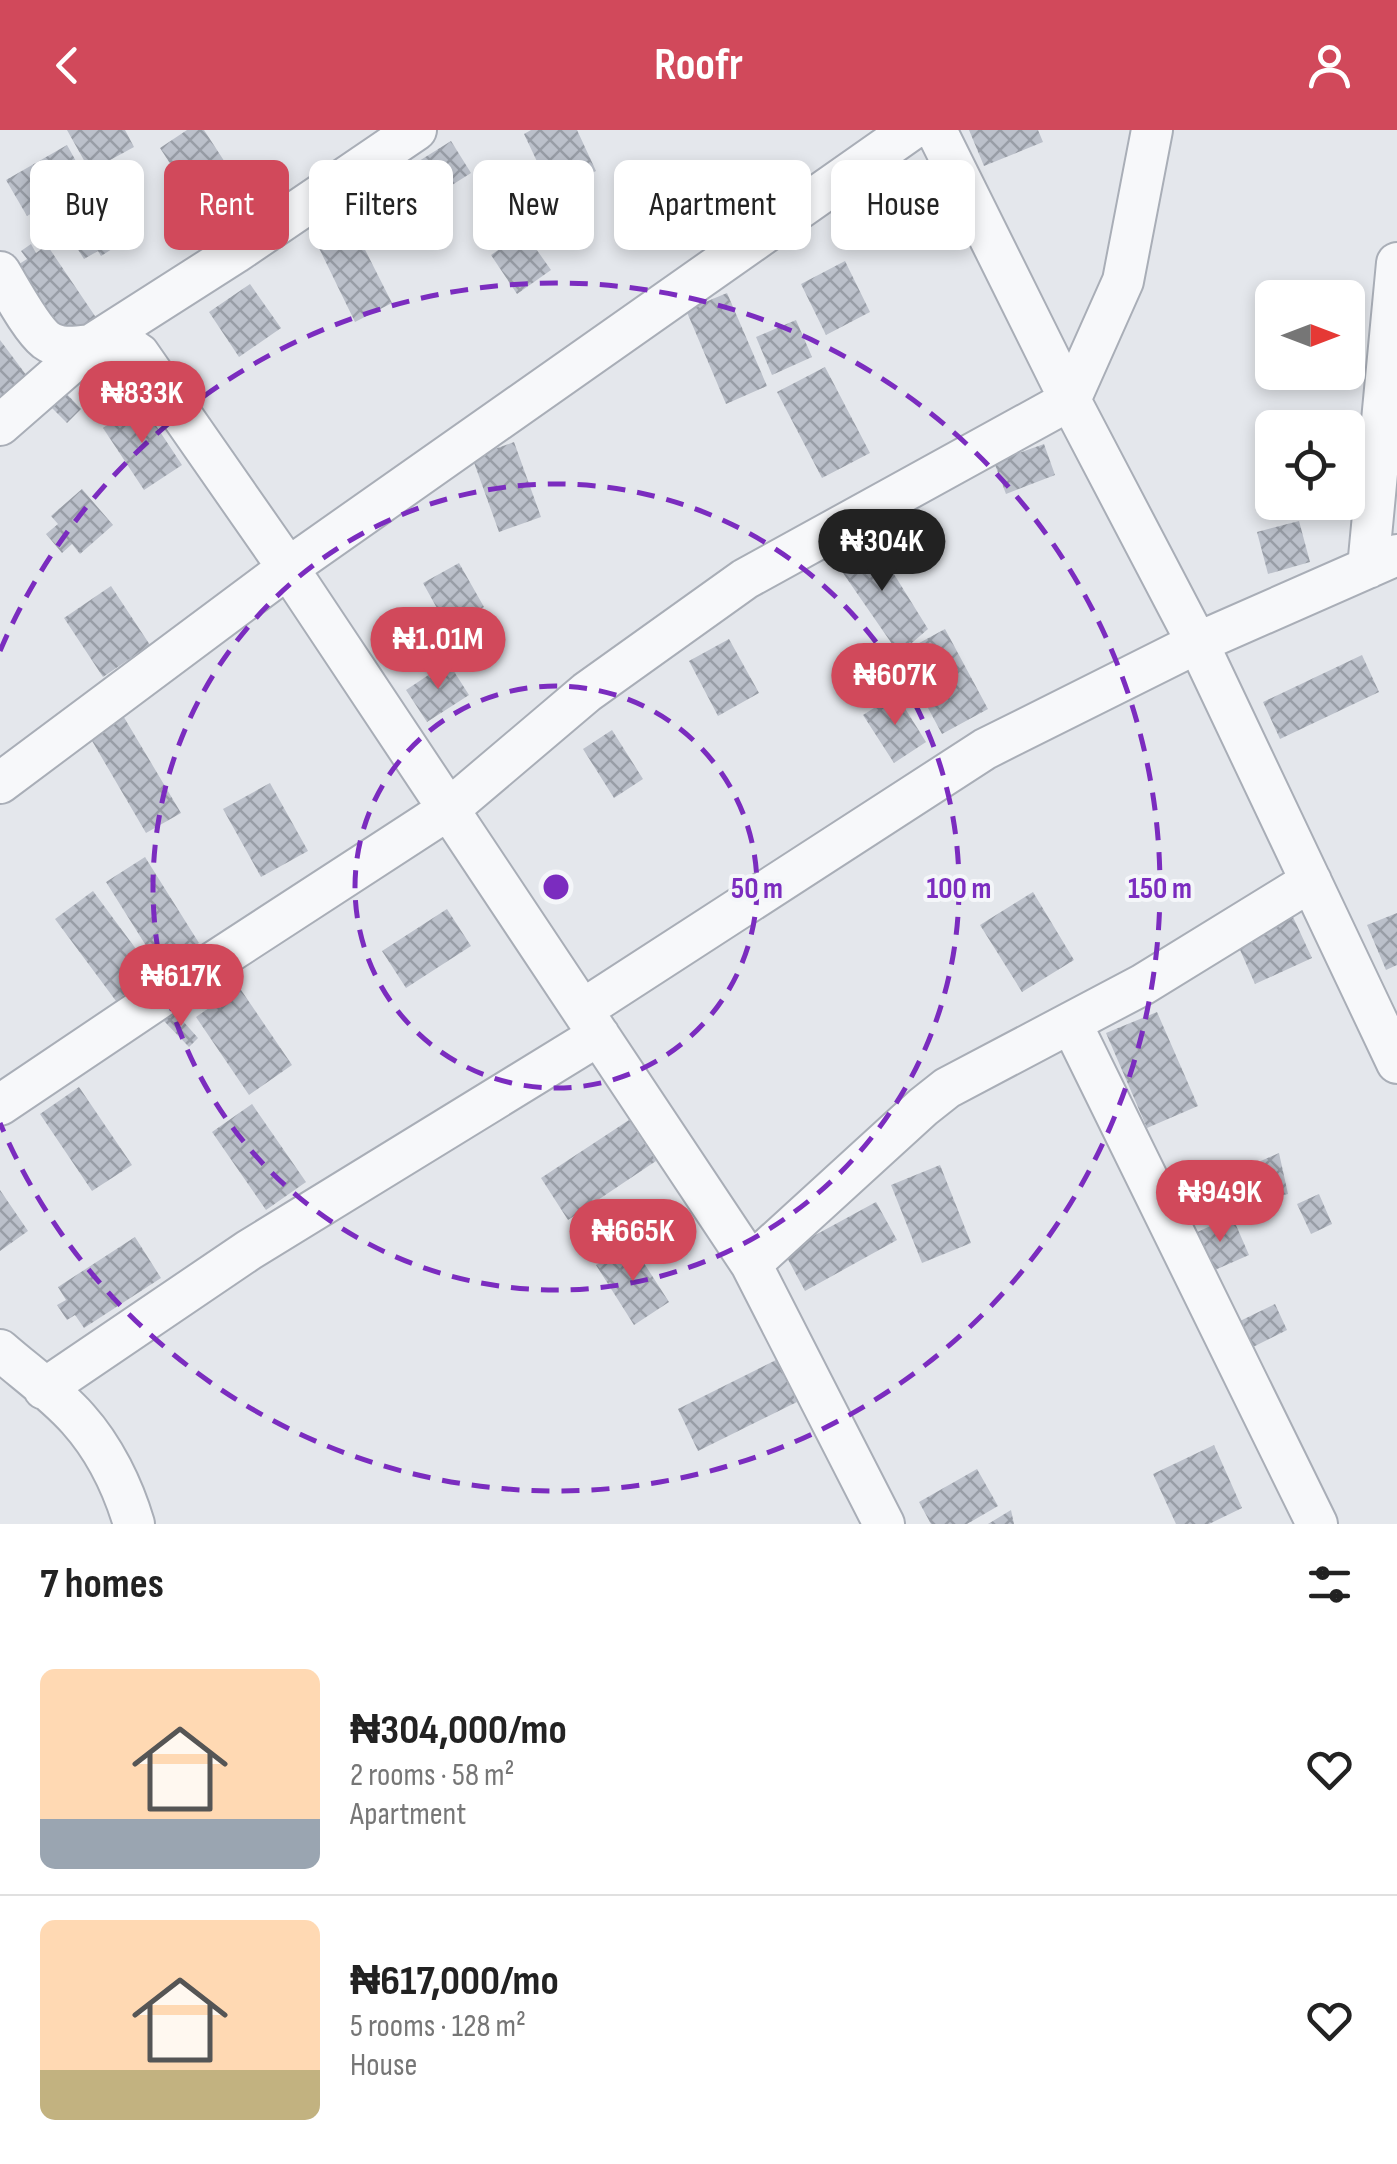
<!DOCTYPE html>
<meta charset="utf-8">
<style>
:root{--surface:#fff;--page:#f6f6f6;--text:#222;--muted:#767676;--line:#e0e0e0;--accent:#d1495b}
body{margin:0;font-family:"Sofia Sans Condensed",sans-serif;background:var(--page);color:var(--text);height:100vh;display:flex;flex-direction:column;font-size:38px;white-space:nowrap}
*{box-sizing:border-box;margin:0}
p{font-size:32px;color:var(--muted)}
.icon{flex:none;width:55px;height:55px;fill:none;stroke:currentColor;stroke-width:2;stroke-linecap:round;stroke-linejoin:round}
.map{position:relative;height:1394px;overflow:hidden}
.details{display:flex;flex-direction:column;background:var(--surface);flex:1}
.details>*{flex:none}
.hud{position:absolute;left:30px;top:30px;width:1338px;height:90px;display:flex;gap:20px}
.needle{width:65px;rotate:90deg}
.controls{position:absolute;left:1255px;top:150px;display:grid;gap:20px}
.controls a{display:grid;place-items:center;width:110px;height:110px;border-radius:15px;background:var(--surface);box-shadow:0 5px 15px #0003;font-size:50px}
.price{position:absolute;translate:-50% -85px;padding:0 22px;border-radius:35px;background:var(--accent);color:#fff;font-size:32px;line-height:65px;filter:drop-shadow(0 2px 5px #0008)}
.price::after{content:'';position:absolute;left:50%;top:60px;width:30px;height:22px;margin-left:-15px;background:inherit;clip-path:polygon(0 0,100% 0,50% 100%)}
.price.current{background:#222;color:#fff}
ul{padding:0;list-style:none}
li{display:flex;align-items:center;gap:30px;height:250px;padding:0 40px}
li+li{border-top:2px solid var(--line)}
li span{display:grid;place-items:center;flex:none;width:280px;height:200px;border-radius:15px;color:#555}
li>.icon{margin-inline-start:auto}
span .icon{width:120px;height:120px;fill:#fffc;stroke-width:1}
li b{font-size:42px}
h2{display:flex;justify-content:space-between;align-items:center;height:120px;padding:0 40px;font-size:42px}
.tag{padding:0 35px;border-radius:15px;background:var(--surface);box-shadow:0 5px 15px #0003;font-size:35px;line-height:90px}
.tag.current{background:var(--accent);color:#fff}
header{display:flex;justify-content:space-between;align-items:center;height:130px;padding:0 40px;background:var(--accent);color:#fff;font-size:45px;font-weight:700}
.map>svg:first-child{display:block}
.building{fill:url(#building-cross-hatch)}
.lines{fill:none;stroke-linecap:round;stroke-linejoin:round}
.minor-casing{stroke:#a9aeb7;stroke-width:44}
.minor{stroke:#f7f8fa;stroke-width:40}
.ring{fill:none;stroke:#7b2cbf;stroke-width:5;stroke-dasharray:18 12}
.centre{fill:#7b2cbf;stroke:#f4f6f9;stroke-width:5}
.ring-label{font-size:30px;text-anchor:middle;font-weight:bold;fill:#7b2cbf;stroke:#f4f6f9;stroke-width:8;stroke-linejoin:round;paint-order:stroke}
</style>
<header><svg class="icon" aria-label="back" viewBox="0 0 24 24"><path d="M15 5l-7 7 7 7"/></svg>Roofr<svg class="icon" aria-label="person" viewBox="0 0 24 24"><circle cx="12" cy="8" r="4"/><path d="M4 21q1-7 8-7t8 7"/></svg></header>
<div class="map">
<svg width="1397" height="1394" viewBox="0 0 1397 1394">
<defs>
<pattern id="building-cross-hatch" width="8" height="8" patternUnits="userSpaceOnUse" patternTransform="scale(2.5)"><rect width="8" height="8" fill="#bbc0ca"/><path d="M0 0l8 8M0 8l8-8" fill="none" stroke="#989da6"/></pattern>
</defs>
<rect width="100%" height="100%" fill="#e4e7ec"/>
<path class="building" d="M67,0H125L134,17L90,41Z
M187,0H204L245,63L206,89L160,18Z
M531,0H577L596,41L552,63L524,4Z
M969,0H1038L1043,12L984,36Z
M451,11L471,43L422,74L411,36Z
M67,15L87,51L27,86L6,50Z
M94,61L122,105L109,114L112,119L101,126L98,121L84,129L56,85Z
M353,96L392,173L355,192L317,114Z
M524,102L551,140L517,164L491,125Z
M31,114L36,123L47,115L97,189L67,210L16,136L27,129L21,121Z
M845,131L870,182L826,205L801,154Z
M250,154L281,198L239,227L209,182Z
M727,163L767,256L726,274L686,180Z
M796,190L812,227L772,245L756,207Z
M0,210L27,246L0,266Z
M825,237L870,323L822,348L777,262Z
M64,261L81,279L67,293L50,276Z
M141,273L182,335L144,360L103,298Z
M514,312L541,387L499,402L472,327Z
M1044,314L1055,345L1006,364L994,332Z
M82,359L113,395L80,424L72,414L62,423L46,404L58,394L51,386Z
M1299,391L1310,432L1268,444L1257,402Z
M871,407L928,499L899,524L834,430Z
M459,433L484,477L448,498L423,453Z
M111,456L150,515L103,547L64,488Z
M945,499L988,579L942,604L899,524Z
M729,509L759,563L718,586L689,531Z
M1362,525L1379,562L1280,609L1263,572Z
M448,532L469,565L427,592L406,560Z
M896,564L926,612L894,633L863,585Z
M122,584L181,683L146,703L88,604Z
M612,600L643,649L614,668L583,619Z
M270,653L308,721L261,747L223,679Z
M145,727L199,813L160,838L106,752Z
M93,761L153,842L116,871L55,789Z
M1033,762L1074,830L1022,862L980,795Z
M447,779L471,816L406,858L382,821Z
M1397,783V835L1386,840L1367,795Z
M1293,787L1312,828L1255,854L1237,813Z
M239,857L292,935L249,965L196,887Z
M174,881L198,908L189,917L164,891Z
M1157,882L1198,976L1147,998L1106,903Z
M79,957L132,1035L92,1061L40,984Z
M252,974L306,1052L266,1080L212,1002Z
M629,990L656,1031L568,1090L541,1048Z
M1279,1023L1288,1064L1230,1076L1225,1047Z
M940,1035L971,1113L922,1133L891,1055Z
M0,1060L28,1101L0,1121Z
M1319,1064L1332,1094L1311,1104L1297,1074Z
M876,1072L897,1110L805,1161L784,1122Z
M1232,1086L1249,1125L1208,1143L1191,1105Z
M135,1107L161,1148L84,1198L75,1185L67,1190L57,1175L66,1170L58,1157Z
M631,1113L669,1172L634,1195L596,1135Z
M1275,1174L1287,1200L1253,1217L1240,1191Z
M776,1230L797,1272L698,1321L678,1279Z
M1214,1315L1242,1378L1209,1394H1176L1153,1344Z
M977,1339L998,1376L967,1394H931L919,1372Z
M1011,1380L1014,1394H988Z"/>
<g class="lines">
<g class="minor-casing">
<path id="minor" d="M936,0L1070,270L1204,526L1397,933
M0,142C11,160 31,198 46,210C71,229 110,200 139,224L288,438L751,1134L884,1394
M0,295L94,213L235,123L416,0
M1368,438L1397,133
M0,653L288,438L911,0
M582,880L985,619L1197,513L1397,425
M1071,893L1317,1394
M0,975L180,854L449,679L587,562L745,449L1070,270L1123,151L1152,0
M751,1134L923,977L947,958L1142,855L1311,751
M0,1220C25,1242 55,1263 78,1289C104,1318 123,1357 134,1394
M44,1259L249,1120L599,905"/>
</g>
<use href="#minor" class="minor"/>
</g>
<g class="ring">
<circle cx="556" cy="757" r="201"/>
<circle cx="556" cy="757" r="403"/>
<path d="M0 521A604 604 0 1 1 0 993"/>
</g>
<circle cx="556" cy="757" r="15" class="centre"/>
<g class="ring-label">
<text x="757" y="768">50 m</text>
<text x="959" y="768">100 m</text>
<text x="1160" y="768">150 m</text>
</g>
</svg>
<div class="controls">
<a><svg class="needle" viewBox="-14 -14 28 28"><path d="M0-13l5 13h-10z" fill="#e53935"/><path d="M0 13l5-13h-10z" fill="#767676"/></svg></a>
<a><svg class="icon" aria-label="locate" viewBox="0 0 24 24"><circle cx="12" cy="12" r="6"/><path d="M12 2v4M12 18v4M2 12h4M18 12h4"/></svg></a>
</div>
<b class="price" style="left:142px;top:316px">₦833K</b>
<b class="price current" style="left:882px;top:464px">₦304K</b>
<b class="price" style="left:438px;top:562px">₦1.01M</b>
<b class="price" style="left:895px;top:598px">₦607K</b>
<b class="price" style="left:181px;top:899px">₦617K</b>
<b class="price" style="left:1220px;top:1115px">₦949K</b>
<b class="price" style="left:633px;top:1154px">₦665K</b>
<div class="hud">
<a class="tag">Buy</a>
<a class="tag current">Rent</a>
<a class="tag">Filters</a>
<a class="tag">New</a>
<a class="tag">Apartment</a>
<a class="tag">House</a>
</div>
</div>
<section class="details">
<h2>7 homes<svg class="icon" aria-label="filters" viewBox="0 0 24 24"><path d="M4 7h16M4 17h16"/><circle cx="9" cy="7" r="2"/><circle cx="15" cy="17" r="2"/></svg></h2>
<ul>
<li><span style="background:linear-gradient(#ffd9b3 75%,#9aa5b1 0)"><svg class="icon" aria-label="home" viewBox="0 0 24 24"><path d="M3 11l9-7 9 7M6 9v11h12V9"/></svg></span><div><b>₦304,000/mo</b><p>2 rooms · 58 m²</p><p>Apartment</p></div><svg class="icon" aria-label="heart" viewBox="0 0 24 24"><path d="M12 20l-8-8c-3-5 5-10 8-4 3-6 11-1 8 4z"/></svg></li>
<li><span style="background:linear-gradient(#ffd9b3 75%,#c2b280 0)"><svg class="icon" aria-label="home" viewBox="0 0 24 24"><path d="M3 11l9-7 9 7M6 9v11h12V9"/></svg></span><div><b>₦617,000/mo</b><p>5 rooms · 128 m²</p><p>House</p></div><svg class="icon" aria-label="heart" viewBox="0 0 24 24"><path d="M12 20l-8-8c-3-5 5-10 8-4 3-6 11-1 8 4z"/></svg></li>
</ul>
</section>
